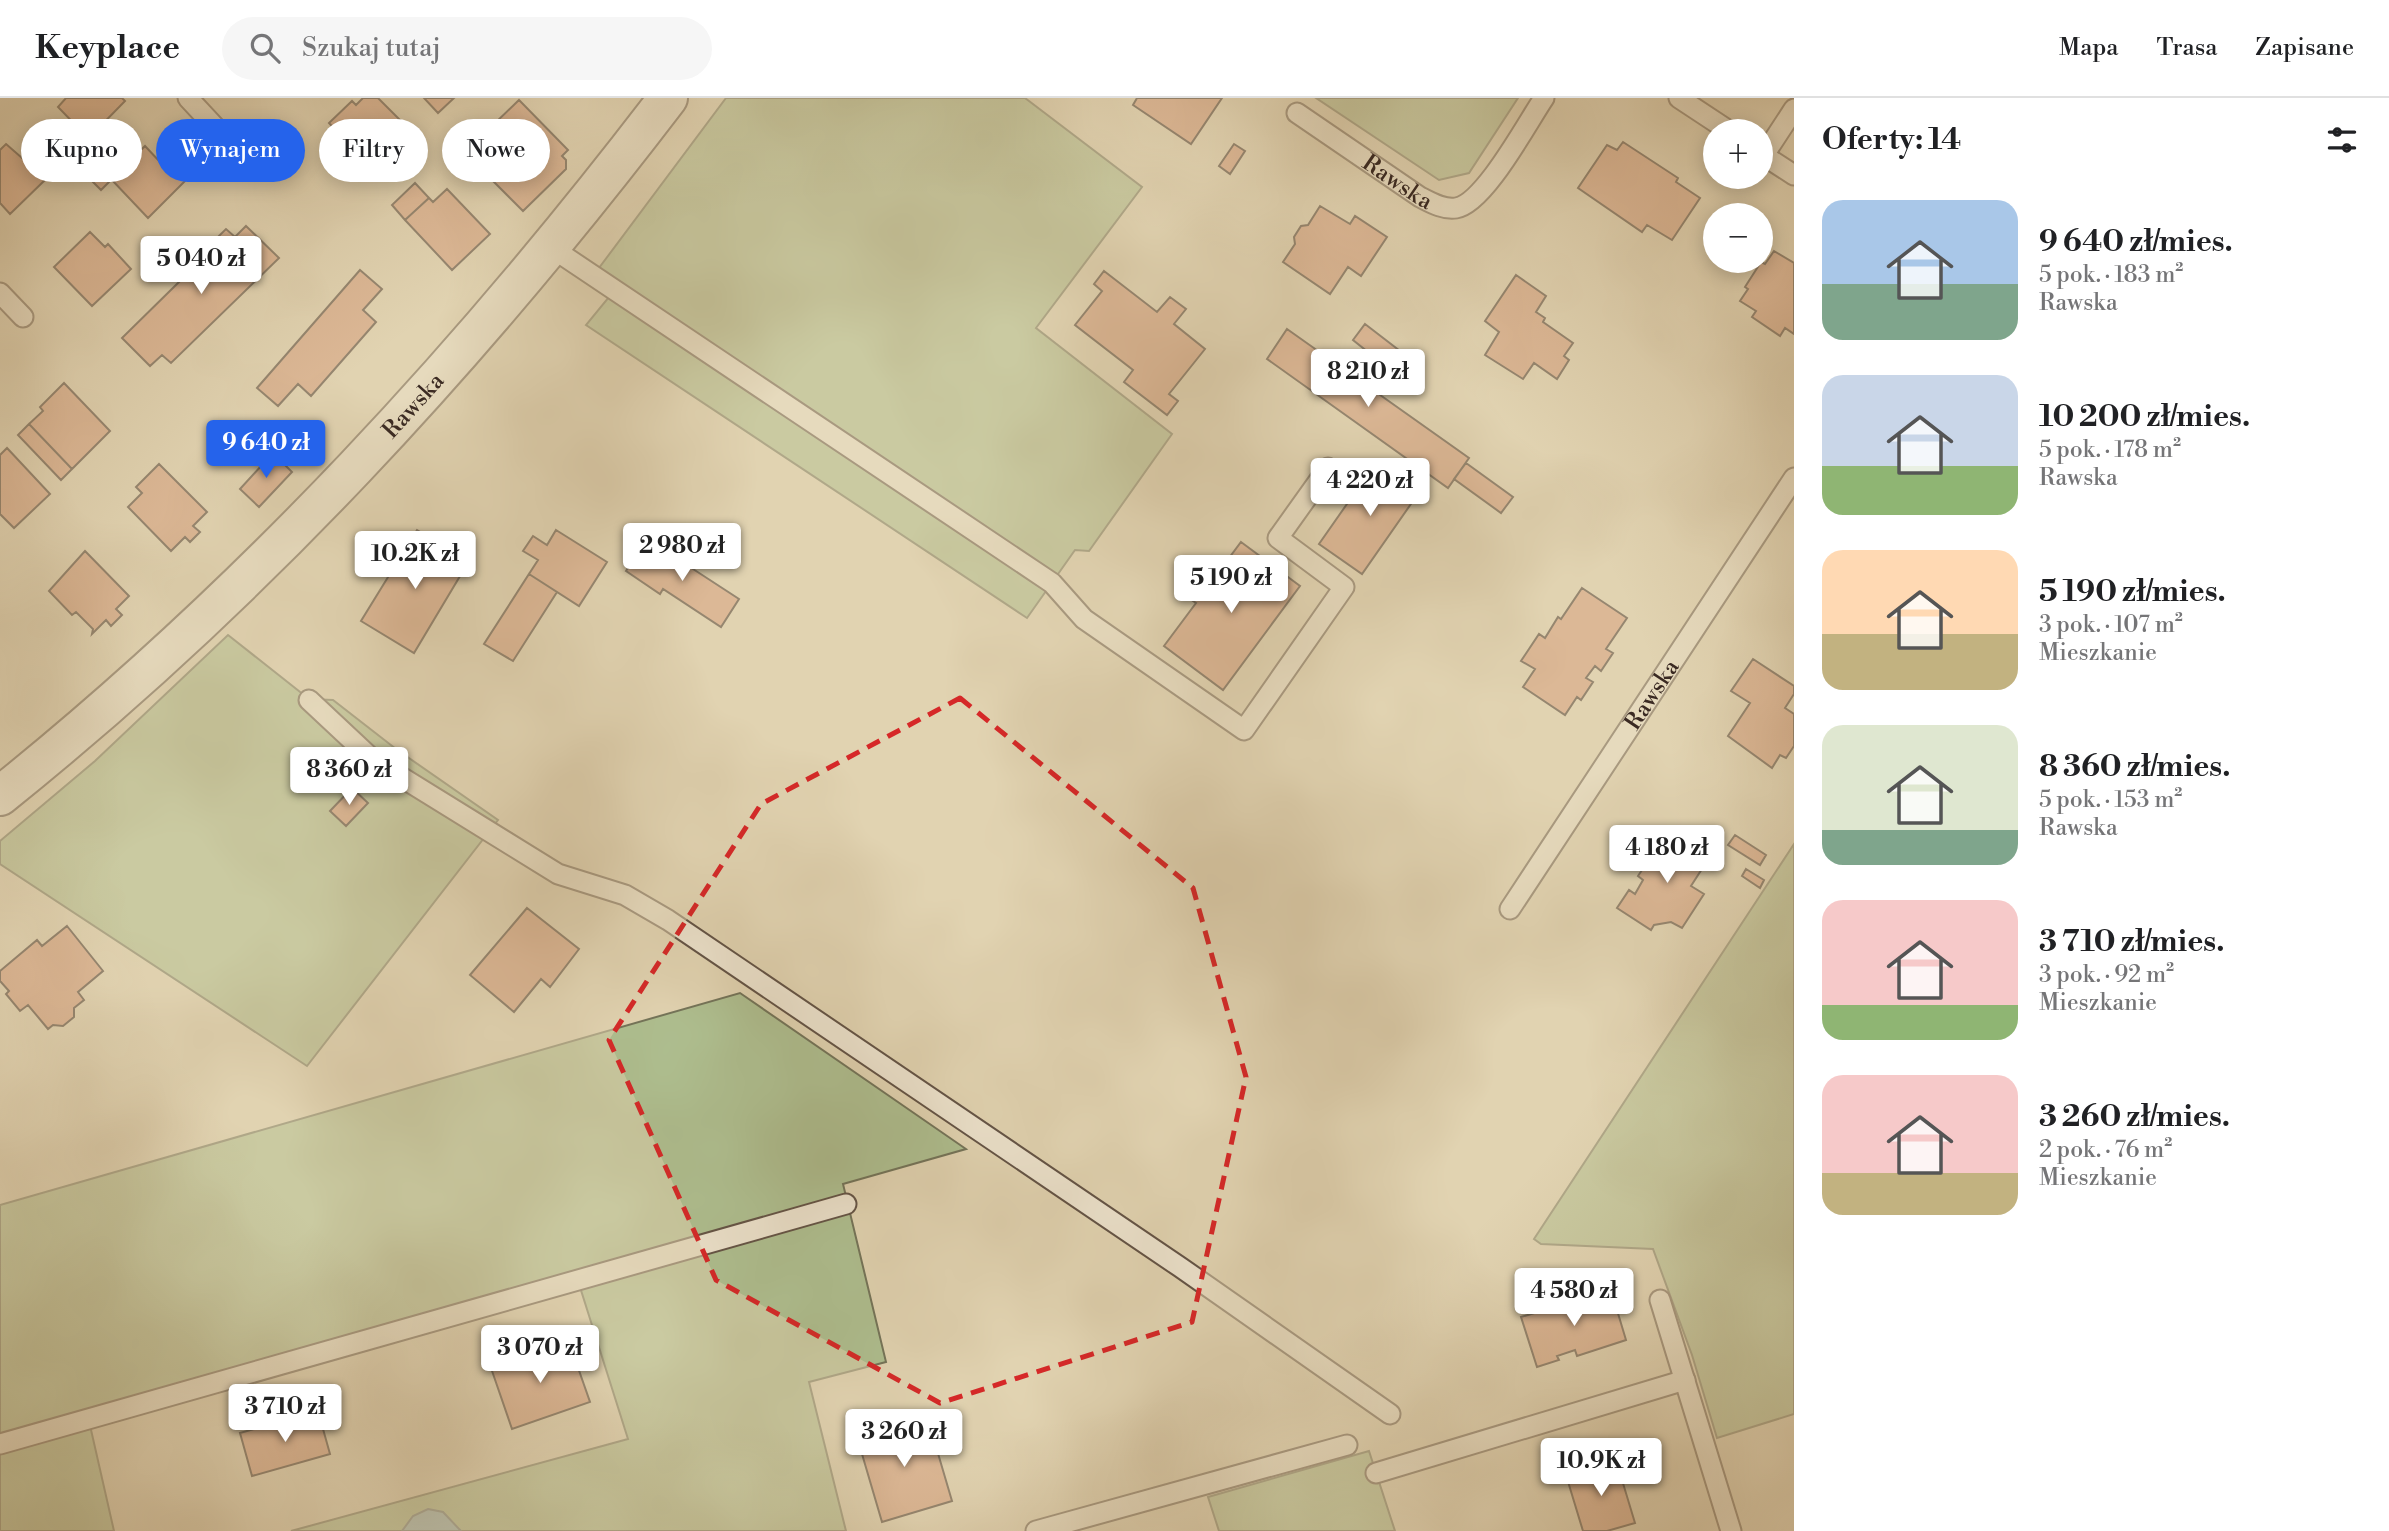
<!DOCTYPE html>
<html lang="pl">
<meta charset="utf-8">
<style>
:root{--surface:#fff;--page:#f6f6f6;--text:#202124;--muted:#757577;--line:#e0e0e0;--accent:#2563eb}
body{margin:0;font-family:"Libre Bodoni",serif;background:var(--page);color:var(--text);height:100vh;display:flex;flex-direction:column;font-size:26px;white-space:nowrap}
*{box-sizing:border-box;margin:0}
p{font-size:23px;color:var(--muted)}
.icon{flex:none;width:38px;height:38px;fill:none;stroke:currentColor;stroke-width:2;stroke-linecap:round;stroke-linejoin:round}
.map{position:relative;flex:1;overflow:hidden}
.details{display:flex;flex-direction:column;background:var(--surface);width:595px}
.details>*{flex:none}
.guide{position:absolute;left:21px;top:21px;width:665px;height:63px;display:flex;gap:14px}
.fabs{position:absolute;left:1703px;top:21px;display:grid;gap:14px}
.fabs a{display:grid;place-items:center;width:70px;height:70px;border-radius:50%;background:var(--surface);box-shadow:0 4px 18px #0003;font-size:35px}
.price{position:absolute;translate:-50% -60px;padding:0 16px;border-radius:7px;background:#fff;color:#222;font-size:23px;line-height:46px;filter:drop-shadow(0 2px 4px #0008)}
.price::after{content:'';position:absolute;left:50%;top:42px;width:21px;height:16px;margin-left:-10px;background:inherit;clip-path:polygon(0 0,100% 0,50% 100%)}
.price.active{background:var(--accent);color:#fff}
ul{padding:0;list-style:none}
li{display:flex;align-items:center;gap:21px;height:175px;padding:0 28px}
li span{display:grid;place-items:center;flex:none;width:196px;height:140px;border-radius:21px;color:#555}
li>.icon{margin-inline-start:auto}
span .icon{width:84px;height:84px;fill:#fffc;stroke-width:1}
li b{font-size:30px}
h2{display:flex;justify-content:space-between;align-items:center;height:84px;padding:0 28px;font-size:30px}
.chip{padding:0 24px;border-radius:32px;background:var(--surface);box-shadow:0 4px 18px #0003;font-size:24px;line-height:63px}
.chip.active{background:var(--accent);color:#fff}
header{display:flex;align-items:center;gap:42px;box-sizing:border-box;height:98px;padding:0 35px;background:var(--surface);border-bottom:2px solid var(--line)}
header strong{font-size:33px}
nav{display:flex;gap:38px;margin-inline-start:auto;font-size:24px}
.search{width:490px;height:63px;background:var(--page);display:flex;align-items:center;gap:18px;box-sizing:border-box;padding:0 24px;border-radius:38px;color:var(--muted);font-size:26px}
main{display:flex;flex:1;min-height:0}
.map>svg:first-child{display:block}
.green{fill:#aebe8f;stroke:#747459;stroke-width:2}
.water{fill:#97b6b5;stroke:#727e7b;stroke-width:2}
.building{fill:#d59876;stroke:#3a2a23;stroke-width:2}
.lines{fill:none;stroke-linecap:round;stroke-linejoin:round}
.service-casing{stroke:#645446;stroke-width:23}
.tertiary-casing{stroke:#645446;stroke-width:42}
.service{stroke:#ece2cc;stroke-width:19}
.tertiary{stroke:#ece2cc;stroke-width:38}
.marked{fill:none;stroke:#d62828;stroke-width:5;stroke-dasharray:14 9;stroke-linejoin:round}
.labels{text-anchor:middle;stroke-width:6;stroke-linejoin:round;paint-order:stroke}
.street-label{font-size:23px;fill:#3a2a23;stroke:#ece2cc}
</style>
<header>
<strong>Keyplace</strong>
<div class="search"><svg class="icon" aria-label="search" viewBox="0 0 24 24"><circle cx="10" cy="10" r="6"/><path d="M15 15l6 6"/></svg>Szukaj tutaj</div>
<nav><a>Mapa</a><a>Trasa</a><a>Zapisane</a></nav>
</header>
<main>
<div class="map">
<svg width="1794" height="1433" viewBox="0 0 1794 1433">
<rect width="100%" height="100%" fill="#e1d3b1"/>
<filter id="stains"><feTurbulence type="fractalNoise" baseFrequency=".00286" numOctaves="4"/><feColorMatrix values="0 0 0 0 .2 0 0 0 0 .09 0 0 0 0 .02 0 0 0 .5 -.17"/></filter>
<radialGradient id="worn" r=".72"><stop offset=".6" stop-color="#630" stop-opacity="0"/><stop offset="1" stop-color="#630" stop-opacity=".3"/></radialGradient>
<path class="green" d="M726,0H1025L1142,89L1036,230L1172,336L1089,453L1075,452L1027,520L586,227L614,193L593,178Z
M1316,0H1518L1469,75L1439,82Z
M228,537L309,601L333,602L396,651L498,722L307,968L0,766V743L95,663Z
M1794,746V1316L1717,1340L1692,1257L1653,1151L1541,1146L1534,1141Z
M740,895L966,1051L843,1086L886,1264L809,1284L846,1433H291L628,1341L579,1186L89,1323L114,1433H0V1107Z
M1369,1353L1395,1433H1219L1208,1399Z"/>
<path class="water" d="M428,1411L443,1414L461,1433H402L413,1418Z"/>
<path class="building" d="M122,0L125,3L84,45L87,39L58,9L66,0Z
M363,0H378L415,37L402,49L407,55L397,66L391,59L376,73L377,70L359,51L356,54L329,25L352,3L356,7Z
M424,0H454L438,15Z
M1137,0H1222L1191,46L1133,7Z
M519,2L568,52L562,58L566,62V71L523,113L469,59L496,32L492,28Z
M1623,44L1678,80L1676,84L1700,100L1672,142L1647,127L1642,134L1578,90L1607,47L1617,52Z
M6,46L46,81L10,116L0,105V52Z
M1234,46L1245,53L1230,76L1219,68Z
M145,48L161,65L167,59L188,80L148,120L111,81Z
M112,55L125,68L101,92L88,79Z
M415,85L429,100L405,122L392,107Z
M447,91L490,136L452,172L405,122L429,100L433,104Z
M1320,108L1350,126L1355,118L1387,139L1361,178L1348,169L1330,196L1283,164L1295,146L1294,139L1301,128L1308,127Z
M246,128L279,160L171,265L162,257L150,268L122,240L181,182L177,179L226,131L235,139Z
M90,134L105,149L108,146L131,171L92,208L54,169Z
M1774,153L1794,165V236L1785,230L1780,238L1752,219L1756,213L1740,203L1748,191L1745,189L1761,164L1765,166Z
M360,172L382,191L363,212L376,224L311,298L298,286L278,308L257,290Z
M1104,173L1157,214L1170,199L1186,211L1174,226L1205,251L1169,296L1178,303L1167,317L1124,284L1133,272L1075,227L1102,193L1094,186Z
M1516,177L1546,198L1536,214L1545,220L1543,224L1573,245L1564,258L1569,262L1557,281L1534,265L1523,281L1485,257L1499,234L1485,223Z
M1365,226L1400,253L1388,270L1353,242Z
M1287,231L1469,360L1448,390L1267,261Z
M64,285L110,333L72,371L29,326L43,313L40,309Z
M29,326L72,371L61,382L18,337Z
M7,350L50,396L14,430L0,416V357Z
M273,355L292,374L259,409L240,391Z
M1377,363L1420,393L1362,476L1319,446Z
M1466,365L1513,399L1501,415L1454,381Z
M159,366L207,414L193,428L200,434L190,444L185,439L171,453L128,409L142,395L136,389Z
M417,432L469,463L414,555L361,523Z
M556,432L607,464L579,508L529,476L538,462L523,453L533,438L547,447Z
M647,441L739,501L721,529L663,491L660,496L626,473Z
M1241,444L1300,488L1223,592L1164,548L1196,505L1187,499L1193,490L1200,481L1209,487Z
M85,453L129,498L116,511L122,517L111,528L106,522L92,536L93,531L76,514L72,517L49,493Z
M529,476L557,494L513,563L484,546Z
M1582,490L1627,520L1606,551L1613,555L1601,573L1595,568L1586,580L1593,584L1581,602L1577,599L1565,617L1523,589L1535,571L1521,563L1539,536L1545,540L1558,519L1561,521Z
M1753,561L1794,588V596L1785,610L1794,616V648L1786,660L1780,657L1772,670L1728,638L1750,605L1731,593Z
M352,690L368,705L346,728L330,713Z
M1668,733L1709,760L1691,788L1704,796L1682,830L1671,824L1654,827L1651,832L1617,810L1629,792L1635,796L1643,782L1638,778Z
M1735,737L1766,757L1760,767L1728,747Z
M1746,771L1764,782L1760,790L1742,778Z
M527,810L579,851L550,889L541,881L514,914L470,877Z
M67,828L103,873L78,894L84,902L74,910V919L63,928L53,927L48,931L28,907L20,913L6,896L9,893L0,883V873L37,842L42,848Z
M1611,1192L1626,1242L1577,1258L1575,1252L1557,1258L1559,1262L1537,1269L1521,1219Z
M569,1244L590,1304L512,1331L491,1270Z
M318,1313L330,1356L252,1378L240,1335Z
M927,1318L952,1403L882,1424L857,1339Z
M1616,1362L1635,1425L1607,1433H1583L1566,1377Z"/>
<g class="lines">
<g class="service-casing">
<g id="service">
<path d="M188,0L215,29"/>
<path d="M1679,0L1729,33"/>
<path id="s1" d="M1297,15L1420,99C1430,104 1443,112 1456,110C1484,106 1527,25 1544,0"/>
<path d="M1760,55L1794,77"/>
<path d="M1764,57L1794,11"/>
<path d="M552,150L1052,485L1084,521L1244,632L1344,489L1278,440L1328,370"/>
<path d="M0,195L23,219"/>
<path d="M309,602L372,661L558,776L625,797L668,822L1180,1169L1390,1316"/>
<path id="s2" d="M1510,811L1794,380"/>
<path d="M1660,1202L1731,1433"/>
<path d="M0,1346L846,1106"/>
<path d="M1376,1375L1685,1282"/>
<path d="M1036,1433L1347,1347"/>
</g>
</g>
<g class="tertiary-casing">
<g id="tertiary">
<path id="s3" d="M0,698C253,495 471,258 668,0"/>
</g>
</g>
<use href="#service" class="service"/>
<use href="#tertiary" class="tertiary"/>
</g>
<path d="M0 0H1794V1433H0ZM960,600L1193,790L1246,979L1192,1224L940,1305L716,1182L609,942L761,706Z" fill="#e1d3b1" fill-opacity=".55" fill-rule="evenodd"/>
<path class="marked" d="M960,600L1193,790L1246,979L1192,1224L940,1305L716,1182L609,942L761,706Z"/>
<g class="labels">
<g class="street-label">
<text dy="8" stroke="none"><textPath href="#s1" startOffset="122">Rawska</textPath></text>
<text dy="8" stroke="none"><textPath href="#s3" startOffset="569">Rawska</textPath></text>
<text dy="8" stroke="none"><textPath href="#s2" startOffset="257">Rawska</textPath></text>
</g>
</g>
<rect width="100%" height="100%" filter="url(#stains)"/>
<rect width="100%" height="100%" fill="url(#worn)"/>
</svg>
<div class="fabs">
<a>+</a>
<a>−</a>
</div>
<b class="price" style="left:201px;top:198px">5 040 zł</b>
<b class="price" style="left:1368px;top:311px">8 210 zł</b>
<b class="price active" style="left:266px;top:382px">9 640 zł</b>
<b class="price" style="left:1370px;top:420px">4 220 zł</b>
<b class="price" style="left:682px;top:485px">2 980 zł</b>
<b class="price" style="left:415px;top:493px">10.2K zł</b>
<b class="price" style="left:1231px;top:517px">5 190 zł</b>
<b class="price" style="left:349px;top:709px">8 360 zł</b>
<b class="price" style="left:1667px;top:787px">4 180 zł</b>
<b class="price" style="left:1574px;top:1230px">4 580 zł</b>
<b class="price" style="left:540px;top:1287px">3 070 zł</b>
<b class="price" style="left:285px;top:1346px">3 710 zł</b>
<b class="price" style="left:904px;top:1371px">3 260 zł</b>
<b class="price" style="left:1601px;top:1400px">10.9K zł</b>
<div class="guide">
<a class="chip">Kupno</a>
<a class="chip active">Wynajem</a>
<a class="chip">Filtry</a>
<a class="chip">Nowe</a>
</div>
</div>
<section class="details">
<h2>Oferty: 14<svg class="icon" aria-label="filters" viewBox="0 0 24 24"><path d="M4 7h16M4 17h16"/><circle cx="9" cy="7" r="2"/><circle cx="15" cy="17" r="2"/></svg></h2>
<ul>
<li><span style="background:linear-gradient(#a9c7e8 60%,#7fa58c 0)"><svg class="icon" aria-label="home" viewBox="0 0 24 24"><path d="M3 11l9-7 9 7M6 9v11h12V9"/></svg></span><div><b>9 640 zł/mies.</b><p>5 pok. · 183 m²</p><p>Rawska</p></div></li>
<li><span style="background:linear-gradient(#c9d6e8 65%,#8fb573 0)"><svg class="icon" aria-label="home" viewBox="0 0 24 24"><path d="M3 11l9-7 9 7M6 9v11h12V9"/></svg></span><div><b>10 200 zł/mies.</b><p>5 pok. · 178 m²</p><p>Rawska</p></div></li>
<li><span style="background:linear-gradient(#ffd9b3 60%,#c2b280 0)"><svg class="icon" aria-label="home" viewBox="0 0 24 24"><path d="M3 11l9-7 9 7M6 9v11h12V9"/></svg></span><div><b>5 190 zł/mies.</b><p>3 pok. · 107 m²</p><p>Mieszkanie</p></div></li>
<li><span style="background:linear-gradient(#dfe7d0 75%,#7fa58c 0)"><svg class="icon" aria-label="home" viewBox="0 0 24 24"><path d="M3 11l9-7 9 7M6 9v11h12V9"/></svg></span><div><b>8 360 zł/mies.</b><p>5 pok. · 153 m²</p><p>Rawska</p></div></li>
<li><span style="background:linear-gradient(#f6c9c9 75%,#8fb573 0)"><svg class="icon" aria-label="home" viewBox="0 0 24 24"><path d="M3 11l9-7 9 7M6 9v11h12V9"/></svg></span><div><b>3 710 zł/mies.</b><p>3 pok. · 92 m²</p><p>Mieszkanie</p></div></li>
<li><span style="background:linear-gradient(#f6c9c9 70%,#c2b280 0)"><svg class="icon" aria-label="home" viewBox="0 0 24 24"><path d="M3 11l9-7 9 7M6 9v11h12V9"/></svg></span><div><b>3 260 zł/mies.</b><p>2 pok. · 76 m²</p><p>Mieszkanie</p></div></li>
</ul>
</section>
</main>
